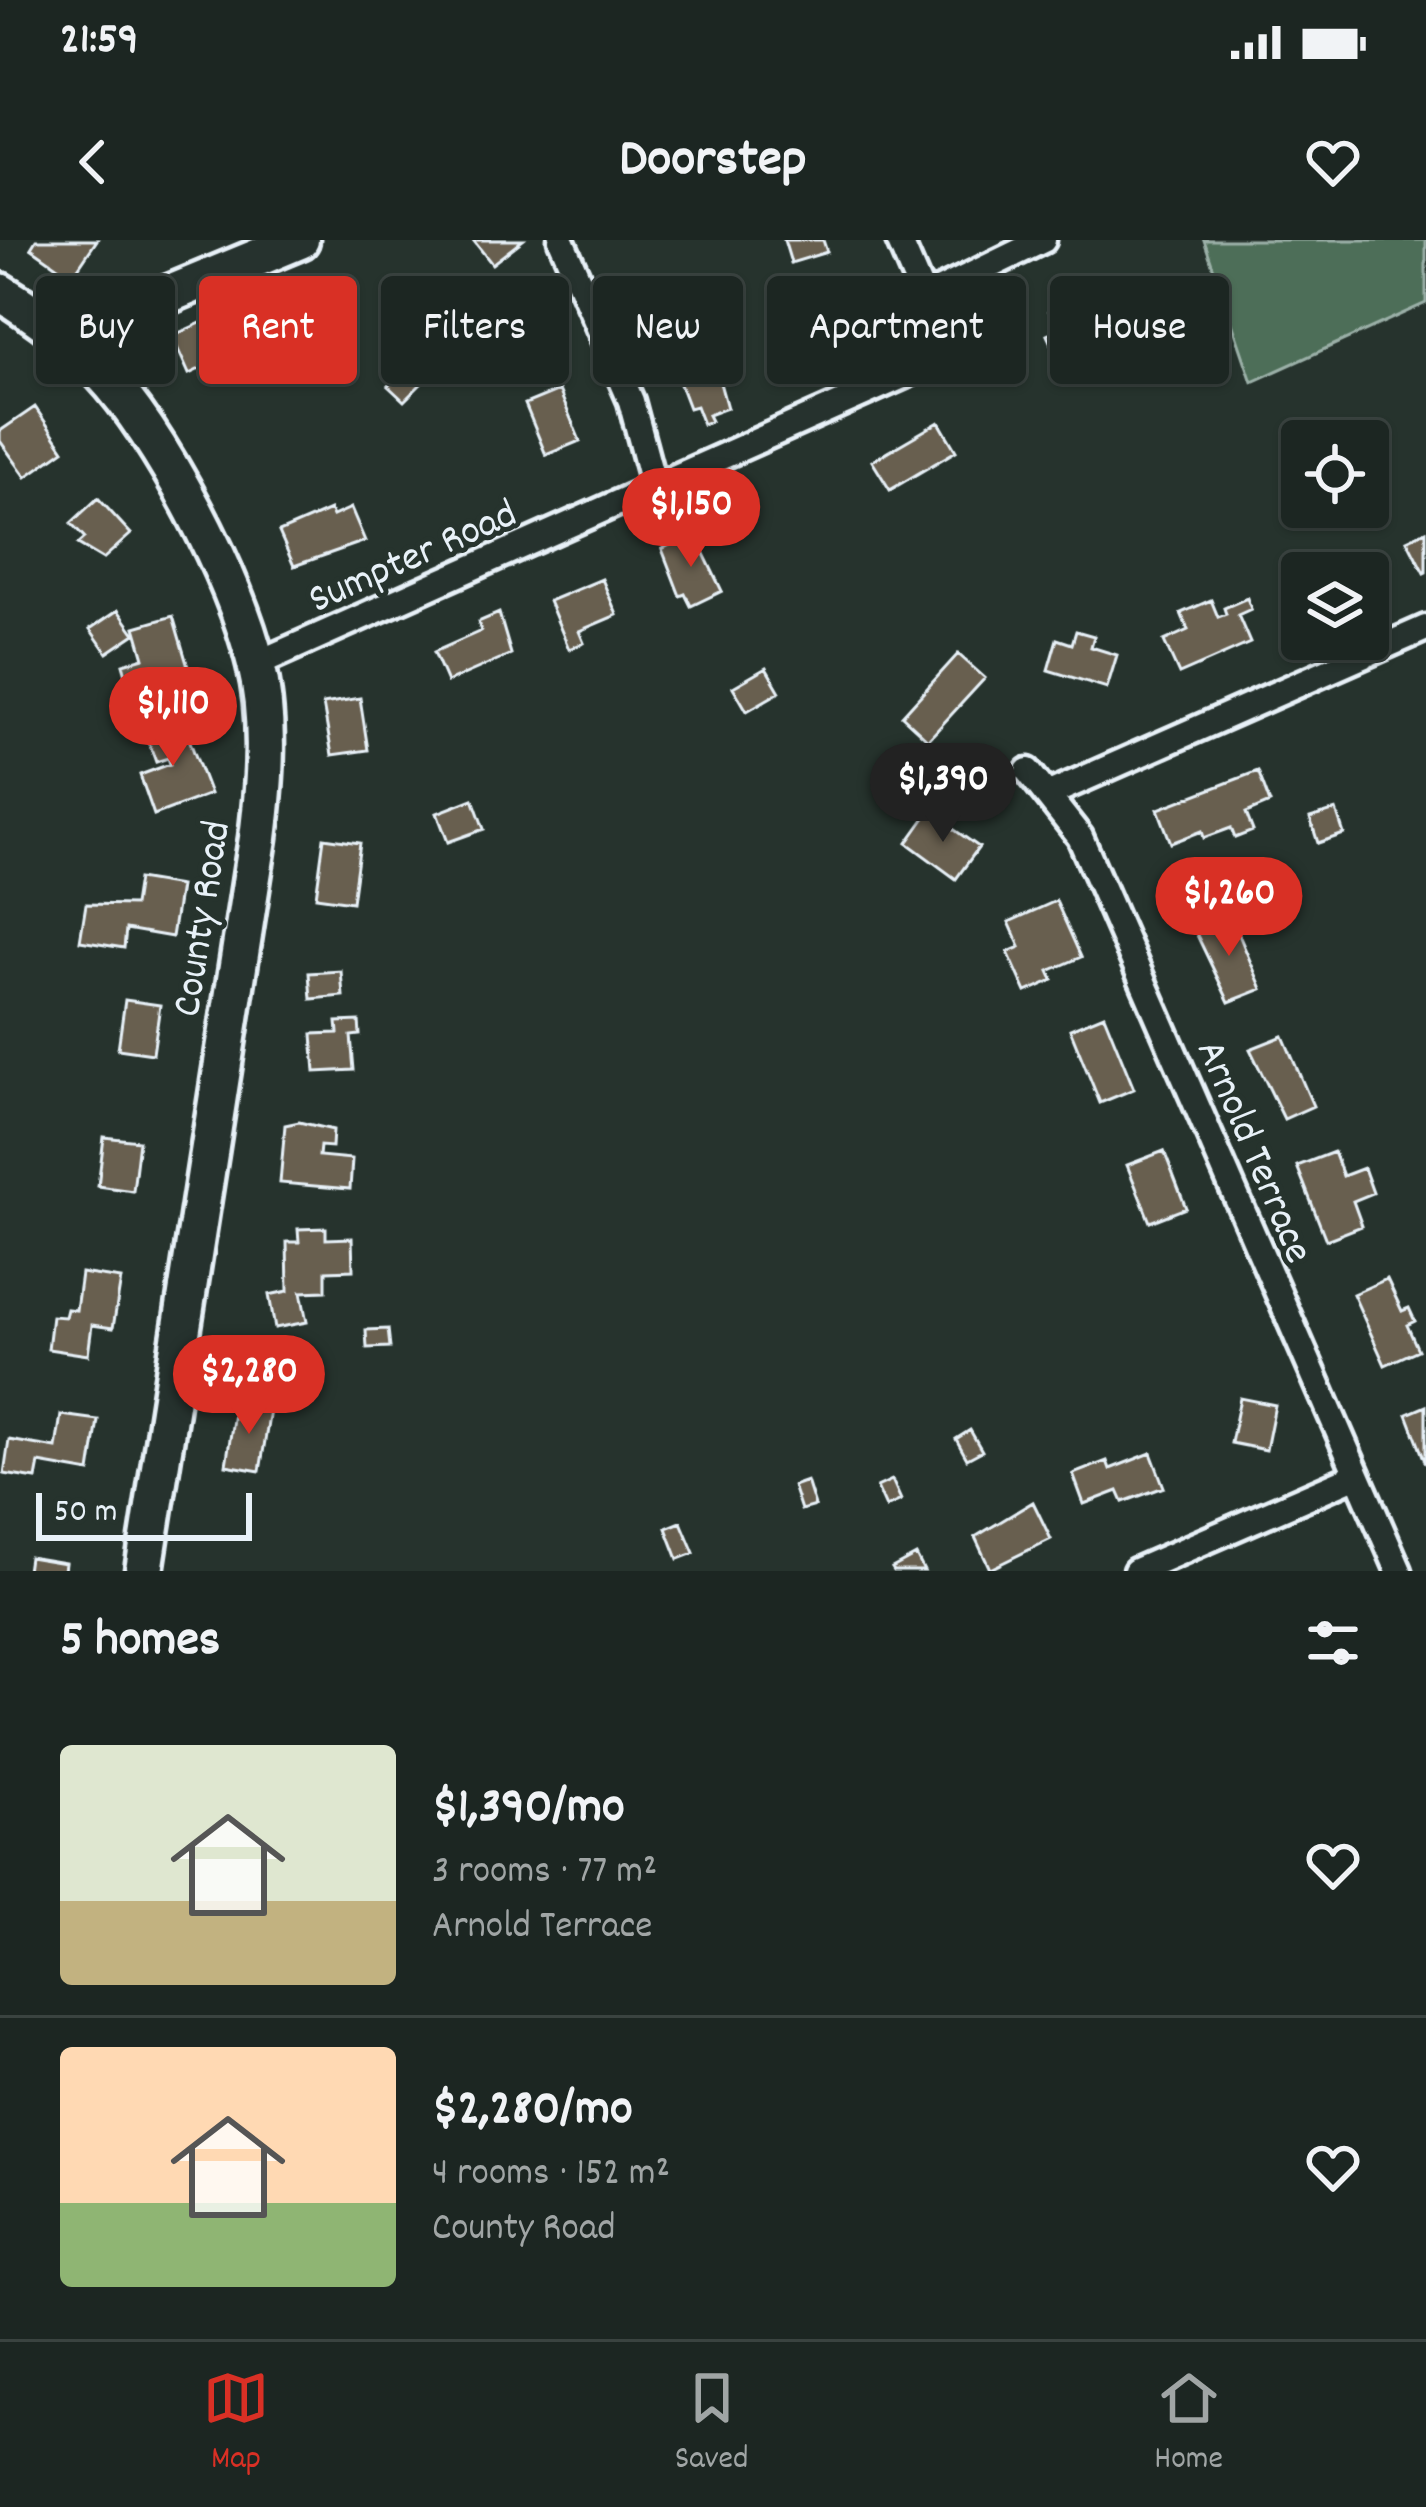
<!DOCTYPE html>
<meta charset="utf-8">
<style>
:root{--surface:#1c2622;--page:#252e2a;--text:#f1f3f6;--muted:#a0a5a5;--line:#3a4340;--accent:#d93025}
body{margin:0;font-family:Dekko,sans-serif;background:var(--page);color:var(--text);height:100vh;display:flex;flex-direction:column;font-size:45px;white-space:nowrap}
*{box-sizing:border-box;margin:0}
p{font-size:39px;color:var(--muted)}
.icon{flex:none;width:66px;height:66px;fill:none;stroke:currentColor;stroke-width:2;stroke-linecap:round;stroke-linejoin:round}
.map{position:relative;height:1331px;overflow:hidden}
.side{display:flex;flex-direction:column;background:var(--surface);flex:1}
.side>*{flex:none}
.top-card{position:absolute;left:36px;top:36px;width:1356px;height:108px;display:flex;gap:24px}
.controls{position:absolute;left:1281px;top:180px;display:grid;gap:24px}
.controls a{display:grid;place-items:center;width:108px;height:108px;border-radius:12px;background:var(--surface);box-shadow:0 3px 9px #0004,0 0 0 3px var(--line);font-size:60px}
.scale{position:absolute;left:36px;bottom:30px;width:216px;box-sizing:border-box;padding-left:12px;border:6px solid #e8f1f8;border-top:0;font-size:33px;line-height:42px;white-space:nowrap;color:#e8f1f8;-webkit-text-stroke:9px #26332d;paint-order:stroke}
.price{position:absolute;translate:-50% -102px;padding:0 27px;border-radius:42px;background:var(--accent);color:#fff;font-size:39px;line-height:78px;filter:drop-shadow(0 3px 6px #0008)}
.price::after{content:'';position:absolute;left:50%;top:72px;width:36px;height:27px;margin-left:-18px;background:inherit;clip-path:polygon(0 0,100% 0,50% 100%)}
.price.active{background:#222;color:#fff}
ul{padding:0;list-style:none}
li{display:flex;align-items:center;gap:36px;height:300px;padding:0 60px}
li+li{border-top:3px solid var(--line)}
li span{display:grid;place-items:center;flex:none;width:336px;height:240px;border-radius:12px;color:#555}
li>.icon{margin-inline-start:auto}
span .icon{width:144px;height:144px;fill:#fffc;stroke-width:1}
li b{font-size:51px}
h2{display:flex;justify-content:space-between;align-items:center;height:144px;padding:0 60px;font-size:51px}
.chip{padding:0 42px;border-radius:12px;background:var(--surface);box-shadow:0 3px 9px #0004,0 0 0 3px var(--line);font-size:42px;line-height:108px}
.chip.active{background:var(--accent);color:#fff}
.status{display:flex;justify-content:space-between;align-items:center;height:84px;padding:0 60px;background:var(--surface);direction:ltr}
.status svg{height:33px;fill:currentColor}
header{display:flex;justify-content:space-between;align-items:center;height:156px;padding:0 60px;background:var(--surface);font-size:54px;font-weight:700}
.tabs{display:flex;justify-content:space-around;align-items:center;height:168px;border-top:3px solid var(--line);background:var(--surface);font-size:33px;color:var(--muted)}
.tabs a{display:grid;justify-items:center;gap:6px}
.tabs .active{color:var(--accent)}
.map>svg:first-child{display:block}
.green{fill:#4e6e58;stroke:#9bb0a8;stroke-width:3}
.building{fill:#675f50;stroke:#e8f1f8;stroke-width:3}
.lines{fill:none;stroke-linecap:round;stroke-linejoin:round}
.street-casing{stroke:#e8f1f8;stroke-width:33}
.secondary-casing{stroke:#e8f1f8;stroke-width:45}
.street{stroke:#26332d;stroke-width:24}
.secondary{stroke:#26332d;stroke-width:36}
.labels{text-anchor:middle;stroke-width:10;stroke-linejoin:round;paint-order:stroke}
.street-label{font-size:42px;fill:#e8f1f8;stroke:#26332d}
</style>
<div class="status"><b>21:59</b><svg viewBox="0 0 49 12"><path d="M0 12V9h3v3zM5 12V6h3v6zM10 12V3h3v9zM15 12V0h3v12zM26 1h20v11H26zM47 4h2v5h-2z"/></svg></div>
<header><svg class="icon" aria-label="back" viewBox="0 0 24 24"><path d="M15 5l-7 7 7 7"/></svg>Doorstep<svg class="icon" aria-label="heart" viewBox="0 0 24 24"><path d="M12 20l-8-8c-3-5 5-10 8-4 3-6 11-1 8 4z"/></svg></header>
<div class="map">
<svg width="1426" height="1331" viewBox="0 0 1426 1331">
<rect width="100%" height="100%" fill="#26332d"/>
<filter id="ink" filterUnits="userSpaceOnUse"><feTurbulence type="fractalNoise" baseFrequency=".00833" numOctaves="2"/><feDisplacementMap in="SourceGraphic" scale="24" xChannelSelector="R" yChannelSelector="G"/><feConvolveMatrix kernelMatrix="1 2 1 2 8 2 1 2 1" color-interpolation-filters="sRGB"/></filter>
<g filter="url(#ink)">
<path class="green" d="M1204,0H1426V63L1252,142Z"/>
<path class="building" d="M36,0H97L72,37L31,8Z
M473,0H523L492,24Z
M784,0H823L827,12L791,23Z
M1083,50L1090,64L1118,51L1133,84L1095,100L1091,90L1078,96L1084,107L1058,119L1047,95L1057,90L1049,71Z
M212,78L229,115L189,134L172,96Z
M456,83L468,94L457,105L471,119L448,141L436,129L404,161L388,146Z
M703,107L705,113L715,109L720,123L715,125L727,168L708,175L711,181L703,184L696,166L689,168L678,139L693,133L685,114Z
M559,150L580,201L546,215L525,164Z
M35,167L64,210L26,237L0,201V191Z
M939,182L956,211L890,250L872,221Z
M98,258L131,294L103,319L78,304L85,298L71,283Z
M351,268L365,301L294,326L279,292L330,270L333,276Z
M1426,291V332L1424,333L1407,300Z
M694,293L722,351L691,366L685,354L680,356L662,309Z
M1358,319L1364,333H1326Z
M602,339L617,375L579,391L584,403L569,409L549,361Z
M1302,343V383L1301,384L1286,350Z
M1247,358L1251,369L1238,375L1250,403L1179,434L1164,401L1188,390L1181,373L1211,360L1218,377L1226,374L1224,368Z
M118,370L135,394L107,413L90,389Z
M499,373L511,414L447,442L434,412L481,391L478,382Z
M173,376L188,427L130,449L123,424L144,418L135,387Z
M1076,391L1094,396L1091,407L1117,415L1107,448L1048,430L1057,399L1072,404Z
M958,414L985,438L928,500L902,476Z
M766,428L780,452L747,471L733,447Z
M360,458L368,510L332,515L323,464Z
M181,478L210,554L154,575L140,535L170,524L168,518L156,522L145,492Z
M1258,531L1270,563L1246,573L1253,591L1235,598L1231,588L1204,598L1202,591L1171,603L1158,569Z
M473,559L484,589L448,602L437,573Z
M1336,570L1344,594L1318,603L1310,578Z
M929,572L979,607L956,639L907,603Z
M324,598L360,603L352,662L316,657Z
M138,639L180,646L172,697L126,689L124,708L80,701L86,664L134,665Z
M1056,661L1081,717L1049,731L1053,740L1026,752L1008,712L1020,707L1009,682Z
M1231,676L1262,749L1229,762L1195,691Z
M341,731L343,756L311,759L309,733Z
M125,760L160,765L153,814L118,809Z
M1104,775L1134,849L1100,863L1070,789Z
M359,781L360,795L351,796L354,830L315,832L312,794L338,793L337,782Z
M1283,796L1313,866L1284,879L1250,809Z
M299,882L333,890L332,907L320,906L319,916L352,919L350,949L280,943L285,885Z
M104,897L139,901L133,951L98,946Z
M1164,911L1186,968L1150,982L1127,925Z
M1334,912L1343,936L1364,928L1373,953L1353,961L1362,986L1326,1000L1297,926Z
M326,988V999L352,998L353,1030L326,1031V1051L301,1052L307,1082L275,1088L269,1055L288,1051L287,1002H299L298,989Z
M81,1033L121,1039L113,1088L92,1085L88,1115L48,1109L52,1076L65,1077L67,1069L76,1070Z
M1387,1039L1402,1071L1409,1068L1415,1081L1407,1085L1418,1110L1385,1125L1353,1054Z
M388,1089L390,1107L367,1108L366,1090Z
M1240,1158L1275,1165L1266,1210L1231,1203Z
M251,1161L271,1164L260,1231L226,1225L234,1173L249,1176Z
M1426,1166V1224L1407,1174Z
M61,1175L98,1180L90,1232L39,1223L36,1239L4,1234L9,1200L56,1208Z
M970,1190L982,1211L967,1219L956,1199Z
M1151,1213L1164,1247L1123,1262L1118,1251L1084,1264L1073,1234L1107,1221L1110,1229Z
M892,1240L901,1260L886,1267L877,1247Z
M807,1241L815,1266L801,1270L793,1246Z
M1033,1262L1051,1299L990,1329L975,1297Z
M681,1282L694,1313L678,1319L666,1288Z
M916,1315L924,1331H894L892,1328Z
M29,1317L65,1323L64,1331H27Z"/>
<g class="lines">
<g class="street-casing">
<path id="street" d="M561,0L631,161L654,247
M899,0L924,58
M256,424L941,119L945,103L924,58L1043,0
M1028,531L1080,597L1399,1331
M1047,555L1426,388
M1136,1331L1357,1235"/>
</g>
<g class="secondary-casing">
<path id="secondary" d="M0,52C36,74 72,101 101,132C161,195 236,339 256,424C270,479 265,542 258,598L144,1331
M78,108L129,71L300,0"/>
</g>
<use href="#street" class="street"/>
<use href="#secondary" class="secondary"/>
</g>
</g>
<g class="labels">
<g class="street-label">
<text transform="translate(411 313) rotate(-24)" y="15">Sumpter Road</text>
<text transform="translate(198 678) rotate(-81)" y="15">County Road</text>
<text transform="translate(1258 910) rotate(67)" y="15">Arnold Terrace</text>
</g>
</g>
</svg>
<div class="controls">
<a><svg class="icon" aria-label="locate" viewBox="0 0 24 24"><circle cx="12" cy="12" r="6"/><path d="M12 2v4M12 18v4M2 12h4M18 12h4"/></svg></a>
<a><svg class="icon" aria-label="layers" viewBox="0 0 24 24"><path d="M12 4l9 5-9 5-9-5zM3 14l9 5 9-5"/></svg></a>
</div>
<div class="scale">50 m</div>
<b class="price" style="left:691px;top:330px">$1,150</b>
<b class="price" style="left:173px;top:529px">$1,110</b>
<b class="price active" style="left:943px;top:605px">$1,390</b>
<b class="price" style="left:1229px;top:719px">$1,260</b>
<b class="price" style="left:249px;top:1197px">$2,280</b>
<div class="top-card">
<a class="chip">Buy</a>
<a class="chip active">Rent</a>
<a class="chip">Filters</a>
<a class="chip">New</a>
<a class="chip">Apartment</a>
<a class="chip">House</a>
</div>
</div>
<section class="side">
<h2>5 homes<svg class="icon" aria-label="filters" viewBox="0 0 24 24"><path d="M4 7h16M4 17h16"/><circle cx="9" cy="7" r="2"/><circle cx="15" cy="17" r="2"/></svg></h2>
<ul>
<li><span style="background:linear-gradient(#dfe7d0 65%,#c2b280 0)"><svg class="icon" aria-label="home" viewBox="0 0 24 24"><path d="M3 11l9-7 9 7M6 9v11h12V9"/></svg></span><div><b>$1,390/mo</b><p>3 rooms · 77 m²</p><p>Arnold Terrace</p></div><svg class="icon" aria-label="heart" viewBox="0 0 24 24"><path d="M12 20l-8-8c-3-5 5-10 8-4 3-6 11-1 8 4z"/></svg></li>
<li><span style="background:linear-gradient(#ffd9b3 65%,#8fb573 0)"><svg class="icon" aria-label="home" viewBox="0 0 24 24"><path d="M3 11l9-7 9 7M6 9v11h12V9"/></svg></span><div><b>$2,280/mo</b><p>4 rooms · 152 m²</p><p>County Road</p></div><svg class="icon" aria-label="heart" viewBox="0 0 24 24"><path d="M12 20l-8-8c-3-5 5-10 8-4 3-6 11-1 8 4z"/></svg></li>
</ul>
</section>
<nav class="tabs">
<a class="active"><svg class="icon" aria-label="map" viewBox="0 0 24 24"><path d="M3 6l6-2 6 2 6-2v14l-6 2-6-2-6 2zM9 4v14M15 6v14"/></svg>Map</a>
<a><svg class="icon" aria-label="saved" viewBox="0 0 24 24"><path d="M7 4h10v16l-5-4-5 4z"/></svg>Saved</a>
<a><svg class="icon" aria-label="home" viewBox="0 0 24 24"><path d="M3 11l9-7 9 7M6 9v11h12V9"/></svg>Home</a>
</nav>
